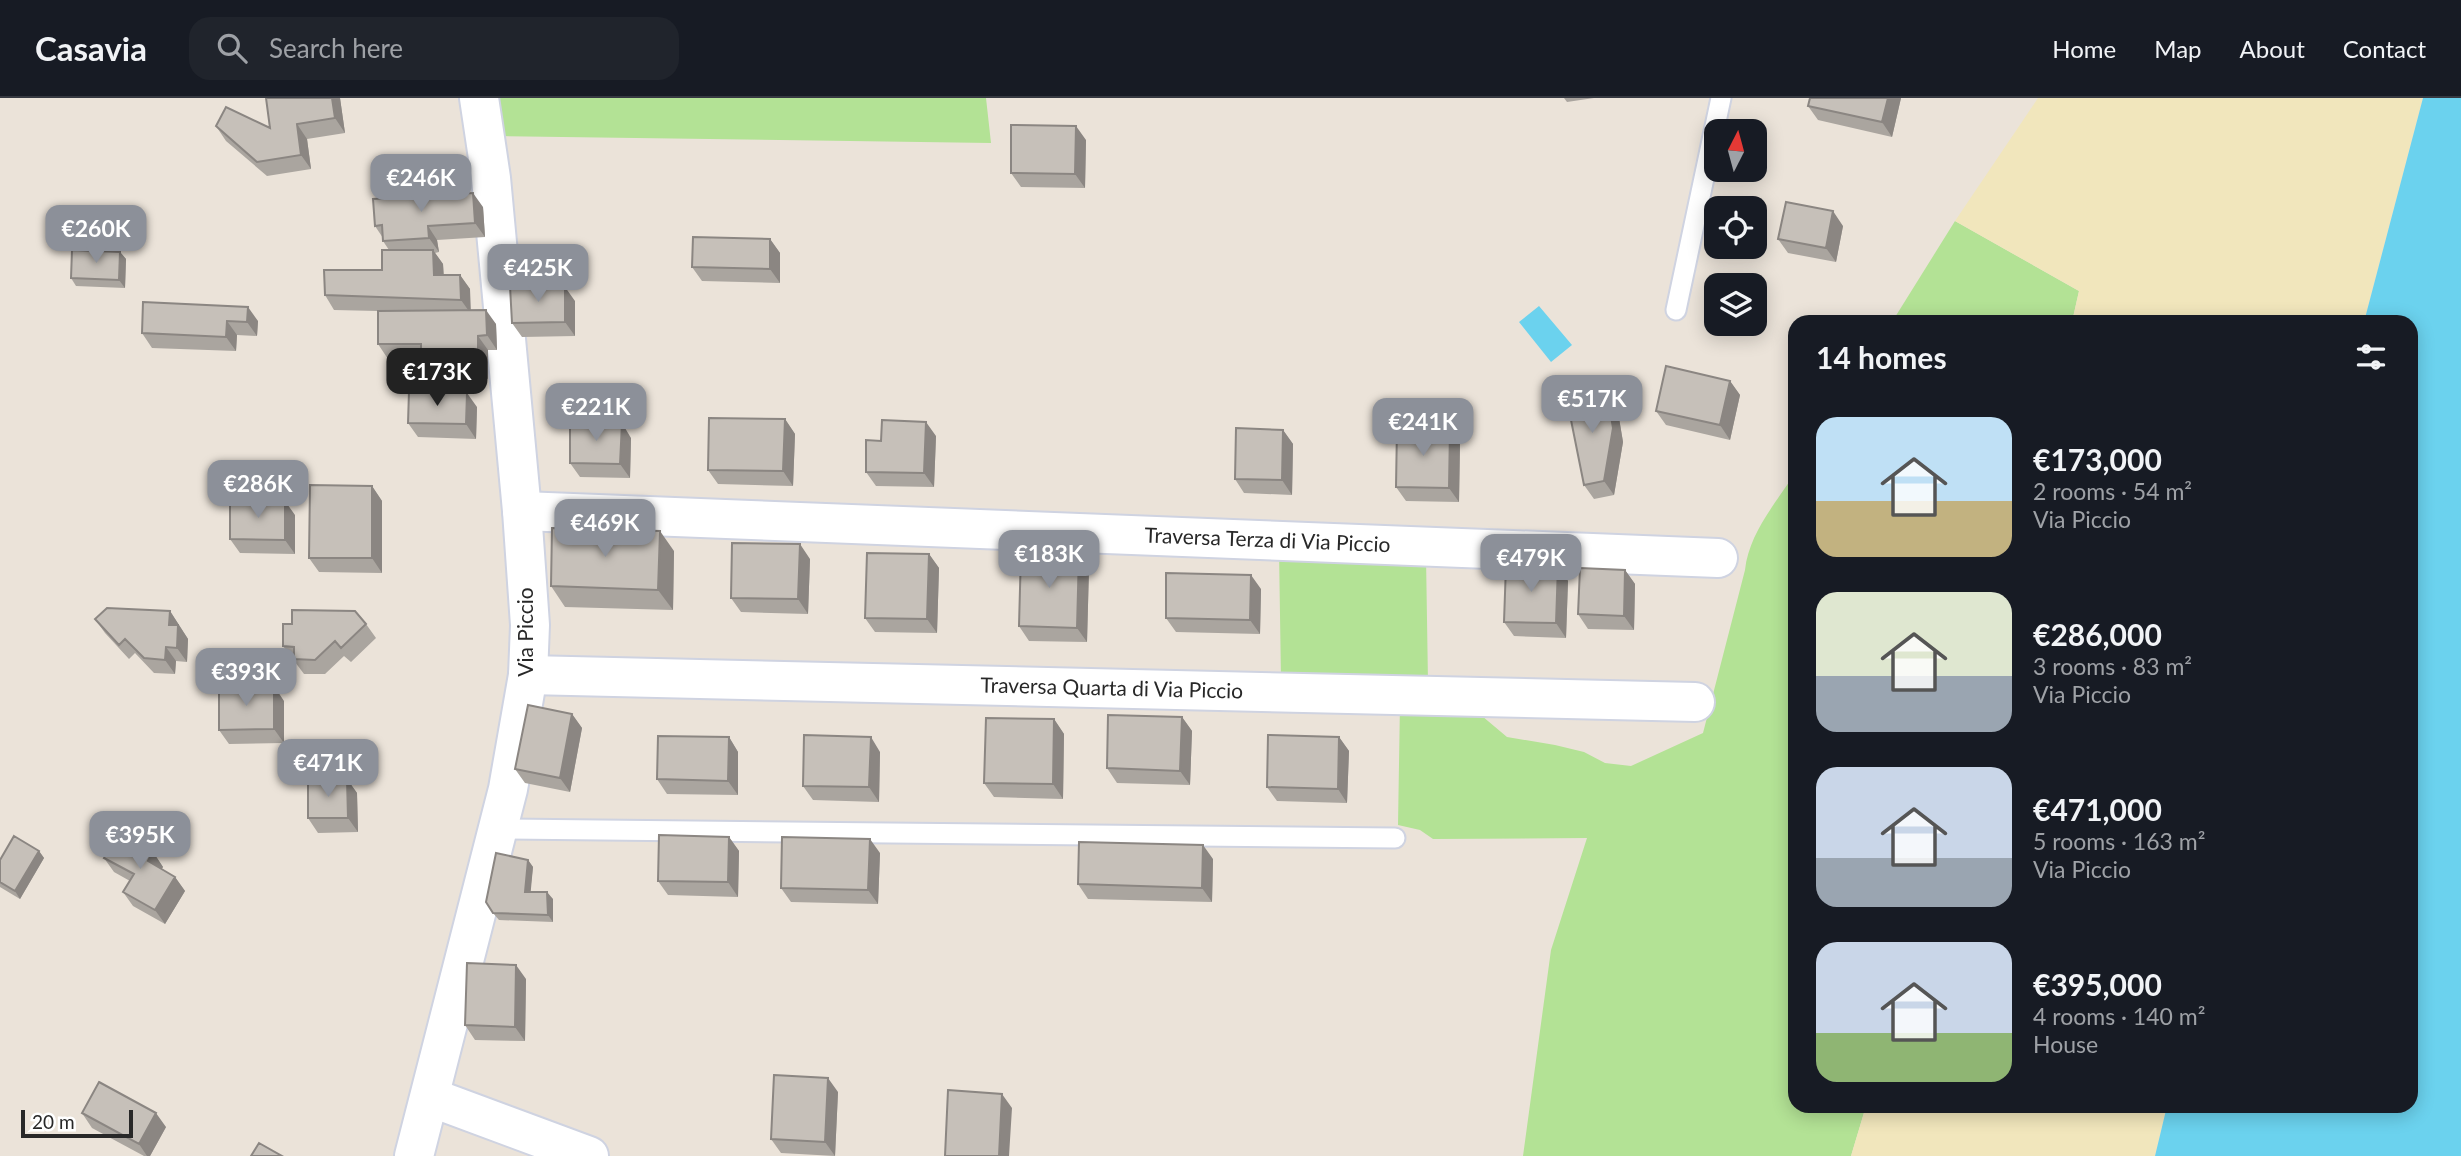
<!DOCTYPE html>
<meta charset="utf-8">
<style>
:root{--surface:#171b24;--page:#20242c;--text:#f1f3f6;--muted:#9ea1a6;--line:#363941;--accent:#8c9099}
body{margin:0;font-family:Lato,sans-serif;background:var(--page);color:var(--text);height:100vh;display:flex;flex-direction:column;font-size:26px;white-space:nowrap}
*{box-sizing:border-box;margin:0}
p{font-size:23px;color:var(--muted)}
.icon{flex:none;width:38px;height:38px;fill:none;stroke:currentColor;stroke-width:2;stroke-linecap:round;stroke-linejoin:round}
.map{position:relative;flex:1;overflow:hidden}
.details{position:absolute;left:1788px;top:217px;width:630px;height:798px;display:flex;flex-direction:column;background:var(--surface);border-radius:21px;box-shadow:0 4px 18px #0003}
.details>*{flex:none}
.needle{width:46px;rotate:6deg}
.tools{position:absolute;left:1704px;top:21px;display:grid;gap:14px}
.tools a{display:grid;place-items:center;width:63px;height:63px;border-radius:14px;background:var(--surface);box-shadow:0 4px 18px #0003;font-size:35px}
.scale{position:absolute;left:21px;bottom:18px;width:112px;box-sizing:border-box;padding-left:7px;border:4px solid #282828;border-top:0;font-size:19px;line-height:24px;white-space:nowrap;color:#282828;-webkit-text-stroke:5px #fff;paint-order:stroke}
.price{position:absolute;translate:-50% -60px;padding:0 16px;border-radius:14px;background:var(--accent);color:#fff;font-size:23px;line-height:46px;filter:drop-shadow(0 2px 4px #0008)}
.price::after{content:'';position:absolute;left:50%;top:42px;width:21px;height:16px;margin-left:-10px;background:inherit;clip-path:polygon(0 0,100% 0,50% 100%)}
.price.selected{background:#222;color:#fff}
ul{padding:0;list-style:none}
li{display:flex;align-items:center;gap:21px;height:175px;padding:0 28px}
li span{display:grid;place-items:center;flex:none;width:196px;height:140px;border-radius:21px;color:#555}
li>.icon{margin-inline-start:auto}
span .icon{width:84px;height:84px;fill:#fffc;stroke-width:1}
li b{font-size:30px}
h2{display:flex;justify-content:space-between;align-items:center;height:84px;padding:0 28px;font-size:30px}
header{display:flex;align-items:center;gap:42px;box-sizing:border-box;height:98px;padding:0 35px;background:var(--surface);border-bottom:2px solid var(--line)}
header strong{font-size:33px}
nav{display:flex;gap:38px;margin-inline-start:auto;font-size:24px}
.search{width:490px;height:63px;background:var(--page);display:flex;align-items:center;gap:18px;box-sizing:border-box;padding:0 24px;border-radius:21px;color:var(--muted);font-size:26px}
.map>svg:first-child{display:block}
.green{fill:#b3e295}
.sand{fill:#f1e6bc}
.water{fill:#6bd2ee}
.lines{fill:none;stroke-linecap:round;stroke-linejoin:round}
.service-casing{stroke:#cfd3e1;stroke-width:23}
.minor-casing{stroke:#cfd3e1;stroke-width:42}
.service{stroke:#fff;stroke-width:19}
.minor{stroke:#fff;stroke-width:38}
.wall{fill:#aaa59f}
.shaded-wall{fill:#8b8682}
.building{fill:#c6c0b9;stroke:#8b8682;stroke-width:2}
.labels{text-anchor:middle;stroke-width:5;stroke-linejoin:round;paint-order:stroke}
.street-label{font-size:21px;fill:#282828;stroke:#fff}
</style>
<header>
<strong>Casavia</strong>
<div class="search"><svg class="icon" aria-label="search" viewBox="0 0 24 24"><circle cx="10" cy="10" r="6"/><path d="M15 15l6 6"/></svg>Search here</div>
<nav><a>Home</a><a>Map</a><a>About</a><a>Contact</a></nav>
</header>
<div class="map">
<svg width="2461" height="1058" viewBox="0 0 2461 1058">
<rect width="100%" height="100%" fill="#ebe3d9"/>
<path class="green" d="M492,0H986L991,45L498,38Z
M1955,123L2079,193L2072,224H1892Z
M1795,375L1796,1008H1866L1851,1058H1523L1551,852L1587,740L1433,741L1420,732L1398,727L1400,605L1482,618L1507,639L1555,647L1584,654L1605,665L1631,668L1703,635L1745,472C1749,435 1776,405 1795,375Z
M1279,452L1426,458L1428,585L1281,582Z"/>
<path class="sand" d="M2038,0H2423L2364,224H2072L2079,193L1955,123Z
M1866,1008H2167L2155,1058H1851Z"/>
<path class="water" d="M2423,0H2461V1058H2155L2167,1008H2412V224H2364Z
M1539,208L1572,247L1551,264L1519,224Z"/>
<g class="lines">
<g class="service-casing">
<path id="service" d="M1676,212L1721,0
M498,731L1395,740"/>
</g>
<g class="minor-casing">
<g id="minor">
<path id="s1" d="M522,413L1718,460"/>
<path id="s2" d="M528,577L1695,604"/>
<path d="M430,999L589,1058"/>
<path d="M414,1058L508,691L528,577L530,527L522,413L491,80L479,0"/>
</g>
</g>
<use href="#service" class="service"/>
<use href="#minor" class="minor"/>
</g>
<path class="wall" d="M266,0H340L345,35L307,41L311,71L267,78L226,43L216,28L270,30Z
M1564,0H1594L1567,4Z
M1901,0L1892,39L1818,22L1808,8Z
M1086,42L1085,90L1021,89L1011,75Z
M483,109L485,139L437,142L439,154L435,155L443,166L444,177H460L470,191V212L496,226L497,252H488V281H431L421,267V260L388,261L378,246V213L334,212L325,197L382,172L389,152L383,143V140L375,128Z
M1843,128L1836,164L1788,155L1778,141Z
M770,141L780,155V185L702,183L692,169Z
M120,154L126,161L125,190L76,188L71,180Z
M575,203V238L522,239L512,225Z
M143,204L258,223L257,238L237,237L236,253L152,250L142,235Z
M1730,283L1740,297L1730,342L1666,327L1656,313Z
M1607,294L1617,308L1623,344L1614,397L1594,401L1584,387Z
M477,309L476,341L418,339L408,325Z
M785,321L795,336L793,388L718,386L708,372Z
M1283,332L1293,346L1292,397L1244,395L1235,381Z
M936,338L934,389L876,388L866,374L881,343Z
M631,340L630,380L580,379L570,365Z
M1460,345L1459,404L1406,403L1396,389Z
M372,388L382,403V475L319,474L309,460Z
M295,417V456L240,455L230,441Z
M674,453L673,512L565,509L551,488Z
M929,456L939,470L937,535L875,534L865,520Z
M810,461L808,516L741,514L731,500Z
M1558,468L1568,483L1566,540L1514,538L1504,524Z
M1089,470L1087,544L1029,543L1019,528Z
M1625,472L1635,486L1634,532L1588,531L1578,516Z
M1261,491L1260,536L1176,534L1166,520Z
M170,513L188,541L187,564L176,563L175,576L154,575L135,555L129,561L105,535L95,521Z
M366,526L376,540L351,564L344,558L325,576H304L283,548Z
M284,603V645L229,646L219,632Z
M572,616L582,630L570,694L525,685L515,671Z
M1182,619L1192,633L1190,687L1117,685L1107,670Z
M1054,621L1064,636L1063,701L994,699L984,685Z
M729,639L738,654V697L667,696L657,681Z
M1339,639L1349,653L1347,705L1277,703L1267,689Z
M880,654L879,704L813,702L803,688Z
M347,681L357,695L358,734L318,735L308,720Z
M729,739L739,753L738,799L668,797L658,783Z
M39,753L44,760L20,801L0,789V762Z
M153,754L163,769L161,771L175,779L185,793L165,826L133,808L123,794L130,783L114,774L104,760Z
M880,755L878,806L791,804L781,790Z
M1213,761L1212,804L1088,801L1078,786Z
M528,762L533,769L530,794L553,801V824L499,822L493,815Z
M526,881L525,943L475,942L465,927Z
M838,994L835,1058L781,1055L771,1041Z
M82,1015L166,1029L150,1058H144L92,1030Z"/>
<path class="shaded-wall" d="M332,0H340L345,35L335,20Z
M1888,0H1901L1892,39L1882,24Z
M297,26L307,41L311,71L301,57Z
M1076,28L1086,42L1085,90L1075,76Z
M473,95L483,109L485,139L475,125Z
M1833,113L1843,128L1836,164L1826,150Z
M428,128L437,142L439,154L429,140Z
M770,141L780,155V185L770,171Z
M433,152L443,166L444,191L434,177Z
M120,154L126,161L125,190L119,182Z
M460,177L470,191L471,216L461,202Z
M565,189L575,203V238L565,224Z
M248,209L258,223L257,238L247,224Z
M486,212L496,226L497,252L487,237Z
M227,223L237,237L236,253L226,239Z
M478,238L488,252V281L478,267Z
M1730,283L1740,297L1730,342L1720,327Z
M1607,294L1617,308L1623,344L1614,397L1604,383Z
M467,295L477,309L476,341L466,326Z
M785,321L795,336L793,388L783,373Z
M926,324L936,338L934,389L924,375Z
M622,325L631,340L630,380L620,366Z
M1450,331L1460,345L1459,404L1449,390Z
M1283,332L1293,346L1292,397L1282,382Z
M372,388L382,403V475L372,460Z
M285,403L295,417V456L285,442Z
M660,433L674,453L673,512L658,492Z
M800,446L810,461L808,516L798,501Z
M1079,455L1089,470L1087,544L1077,530Z
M929,456L939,470L937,535L927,521Z
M1558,468L1568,483L1566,540L1556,525Z
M1625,472L1635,486L1634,532L1624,518Z
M1251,477L1261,491L1260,536L1250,522Z
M170,513L188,541L187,564L177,550L169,527Z
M166,549L176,563L175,576L165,562Z
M274,588L284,603V645L274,631Z
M572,616L582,630L570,694L560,680Z
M1182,619L1192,633L1190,687L1180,673Z
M1054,621L1064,636L1063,701L1053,686Z
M729,639L738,654V697L728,683Z
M871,639L880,654L879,704L869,689Z
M1339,639L1349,653L1347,705L1338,691Z
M347,681L357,695L358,734L348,720Z
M729,739L739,753L738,799L728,784Z
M870,741L880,755L878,806L868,792Z
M1203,747L1213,761L1212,804L1202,790Z
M39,753L44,760L20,801L15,793Z
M153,754L163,769L158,777L148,763Z
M528,762L533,769L530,801L525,794Z
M175,779L185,793L165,826L155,812Z
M547,794L553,801V824L548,817Z
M516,867L526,881L525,943L515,929Z
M828,980L838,994L835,1058L825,1044Z
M1002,996L1012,1010L1009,1058H999Z
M156,1015L166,1029L150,1058H147L139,1046Z"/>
<path class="building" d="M266,0H332L335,20L297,26L301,57L257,64L216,28L226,9L270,30Z
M1810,0H1888L1882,24L1808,8Z
M1011,27L1076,28L1075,76L1011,75Z
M473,95L475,125L428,128L429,140L383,143L382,127L375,128L373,101Z
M1786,104L1833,113L1826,150L1778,141Z
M693,139L770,141V171L692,169Z
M72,152L120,154L119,182L71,180Z
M382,152H433L434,177H460L461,202L325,197L324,172H382Z
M510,188L565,189V224L512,225Z
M143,204L248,209L247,224L227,223L226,239L142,235Z
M486,212L487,237L478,238V267H421V246H378V213Z
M1666,268L1730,283L1720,327L1656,313Z
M409,293L467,295L466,326L408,325Z
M1607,294L1613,330L1604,383L1584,387L1567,302Z
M709,320L785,321L783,373L708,372Z
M882,322L926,324L924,375L866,374V342L881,343Z
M570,324L622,325L620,366L570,365Z
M1397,329L1450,331L1449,390L1396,389Z
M1236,330L1283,332L1282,382L1235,381Z
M310,387L372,388V460H309Z
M230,402L285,403V442L230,441Z
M552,430L660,433L658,492L551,488Z
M732,445L800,446L798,501L731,500Z
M1021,454L1079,455L1077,530L1019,528Z
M867,455L929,456L927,521L865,520Z
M1506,467L1558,468L1556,525L1504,524Z
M1580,470L1625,472L1624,518L1578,516Z
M1166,475L1251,477L1250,522L1166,520Z
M107,510L170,513L169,527H178L177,550L166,549L165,562L144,560L125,541L119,547L95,521Z
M292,512L355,513L366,526L341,550L335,543L315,562L294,561V549L283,548V526H292Z
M274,588V631L219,632V589Z
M528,607L572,616L560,680L515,671Z
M1108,617L1182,619L1180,673L1107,670Z
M986,620L1054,621L1053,686L984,685Z
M804,637L871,639L869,689L803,688Z
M1268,637L1339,639L1338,691L1267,689Z
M658,638L729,639L728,683L657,681Z
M308,681H347L348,720H308Z
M119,735L153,754L148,763L175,779L155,812L123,794L134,776L104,760Z
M659,737L729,739L728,784L658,783Z
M14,738L39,753L15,793L0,784V762Z
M782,739L870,741L868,792L781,790Z
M1079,744L1203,747L1202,790L1078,786Z
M496,755L528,762L525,794H547L548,817L493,815L486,804Z
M467,865L516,867L515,929L465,927Z
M774,977L828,980L825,1044L771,1041Z
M99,984L156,1015L139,1046L82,1015Z
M948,992L1002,996L999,1058H945Z
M259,1045L282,1058H251Z"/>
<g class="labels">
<g class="street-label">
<text dy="7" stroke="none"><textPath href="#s1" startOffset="746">Traversa Terza di Via Piccio</textPath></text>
<text transform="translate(526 534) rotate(-90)" y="7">Via Piccio</text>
<text dy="7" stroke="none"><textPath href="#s2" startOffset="584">Traversa Quarta di Via Piccio</textPath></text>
</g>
</g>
</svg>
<div class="tools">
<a><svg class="needle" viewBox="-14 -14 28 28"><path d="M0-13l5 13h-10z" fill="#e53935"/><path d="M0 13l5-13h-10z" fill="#9ea1a6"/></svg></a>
<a><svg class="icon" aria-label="locate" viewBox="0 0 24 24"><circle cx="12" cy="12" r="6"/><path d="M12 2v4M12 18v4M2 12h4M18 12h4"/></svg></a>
<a><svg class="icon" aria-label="layers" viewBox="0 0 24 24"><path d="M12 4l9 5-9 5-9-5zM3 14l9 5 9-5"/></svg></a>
</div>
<div class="scale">20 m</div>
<b class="price" style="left:421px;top:116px">€246K</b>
<b class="price" style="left:96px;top:167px">€260K</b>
<b class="price" style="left:538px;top:206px">€425K</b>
<b class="price selected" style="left:437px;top:310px">€173K</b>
<b class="price" style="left:1592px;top:337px">€517K</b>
<b class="price" style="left:596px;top:345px">€221K</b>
<b class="price" style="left:1423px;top:360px">€241K</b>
<b class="price" style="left:258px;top:422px">€286K</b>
<b class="price" style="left:605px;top:461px">€469K</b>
<b class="price" style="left:1049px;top:492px">€183K</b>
<b class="price" style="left:1531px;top:496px">€479K</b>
<b class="price" style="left:246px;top:610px">€393K</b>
<b class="price" style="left:328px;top:701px">€471K</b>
<b class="price" style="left:140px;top:773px">€395K</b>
<section class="details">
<h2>14 homes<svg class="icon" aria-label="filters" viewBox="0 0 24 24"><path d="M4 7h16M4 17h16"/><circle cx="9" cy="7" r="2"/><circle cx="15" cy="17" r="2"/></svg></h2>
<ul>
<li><span style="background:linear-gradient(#bfe0f5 60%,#c2b280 0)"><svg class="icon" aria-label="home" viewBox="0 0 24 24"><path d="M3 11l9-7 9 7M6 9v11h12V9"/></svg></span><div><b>€173,000</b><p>2 rooms · 54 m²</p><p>Via Piccio</p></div></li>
<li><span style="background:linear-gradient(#dfe7d0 60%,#9aa5b1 0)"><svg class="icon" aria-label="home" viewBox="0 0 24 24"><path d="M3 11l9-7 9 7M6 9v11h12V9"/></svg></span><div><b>€286,000</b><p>3 rooms · 83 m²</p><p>Via Piccio</p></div></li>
<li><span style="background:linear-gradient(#c9d6e8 65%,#9aa5b1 0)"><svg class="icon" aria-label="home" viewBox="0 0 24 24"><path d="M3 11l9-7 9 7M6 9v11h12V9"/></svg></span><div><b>€471,000</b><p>5 rooms · 163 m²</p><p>Via Piccio</p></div></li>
<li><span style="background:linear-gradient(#c9d6e8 65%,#8fb573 0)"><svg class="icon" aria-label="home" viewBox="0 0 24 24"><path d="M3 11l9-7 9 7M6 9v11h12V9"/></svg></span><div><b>€395,000</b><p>4 rooms · 140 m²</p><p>House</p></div></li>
</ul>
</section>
</div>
